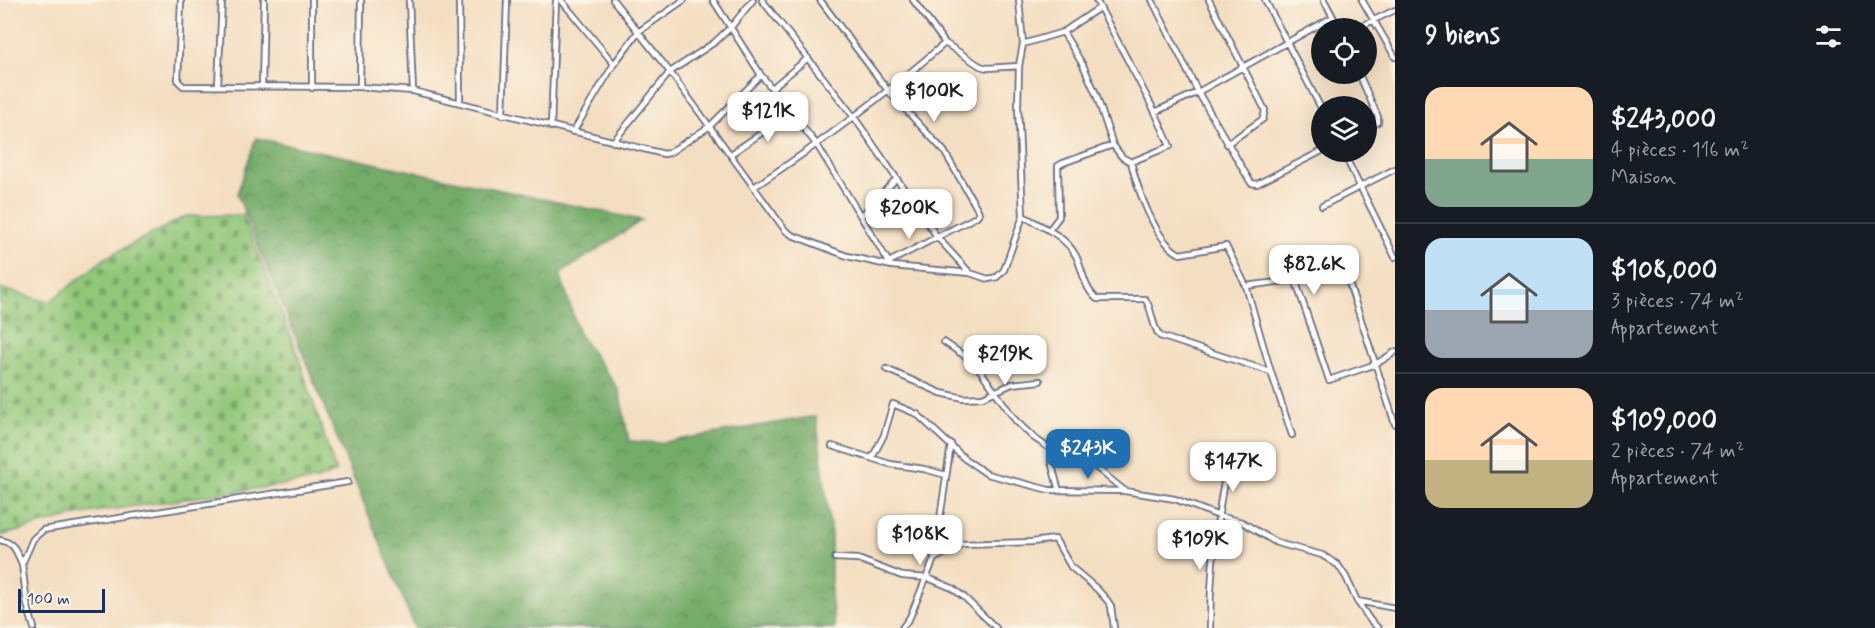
<!DOCTYPE html>
<html lang="fr">
<meta charset="utf-8">
<style>
:root{--surface:#171b24;--page:#242831;--text:#f1f3f6;--muted:#9ea1a6;--line:#363941;--accent:#1f6fb2}
body{margin:0;font-family:Mynerve,sans-serif;background:var(--page);color:var(--text);height:100vh;display:flex;flex-direction:column;font-size:22px;white-space:nowrap}
*{box-sizing:border-box;margin:0}
p{font-size:20px;color:var(--muted)}
.icon{flex:none;width:33px;height:33px;fill:none;stroke:currentColor;stroke-width:2;stroke-linecap:round;stroke-linejoin:round}
.map{position:relative;flex:1;overflow:hidden}
.drawer{display:flex;flex-direction:column;background:var(--surface);width:480px}
.drawer>*{flex:none}
.controls{position:absolute;left:1311px;top:18px;display:grid;gap:12px}
.controls a{display:grid;place-items:center;width:66px;height:66px;border-radius:50%;background:var(--surface);box-shadow:0 6px 24px #0002;font-size:30px}
.scale{position:absolute;left:18px;bottom:15px;width:87px;box-sizing:border-box;padding-left:6px;border:3px solid #1b2f5e;border-top:0;font-size:16px;line-height:21px;white-space:nowrap;color:#1b2f5e;-webkit-text-stroke:4px #fcf5e5;paint-order:stroke}
.price{position:absolute;translate:-50% -51px;padding:0 14px;border-radius:12px;background:#fff;color:#222;font-size:20px;line-height:39px;filter:drop-shadow(0 2px 3px #0008)}
.price::after{content:'';position:absolute;left:50%;top:36px;width:18px;height:14px;margin-left:-9px;background:inherit;clip-path:polygon(0 0,100% 0,50% 100%)}
.price.active{background:var(--accent);color:#fff}
ul{padding:0;list-style:none}
li{display:flex;align-items:center;gap:18px;height:150px;padding:0 30px}
li+li{border-top:2px solid var(--line)}
li span{display:grid;place-items:center;flex:none;width:168px;height:120px;border-radius:18px;color:#555}
li>.icon{margin-inline-start:auto}
span .icon{width:72px;height:72px;fill:#fffc;stroke-width:1}
li b{font-size:26px}
h2{display:flex;justify-content:space-between;align-items:center;height:72px;padding:0 30px;font-size:26px}
main{display:flex;flex:1;min-height:0}
.map>svg:first-child{display:block}
.forest{fill:url(#forest-crowns);stroke:#486e64;stroke-width:1.5}
.cemetery{fill:url(#cemetery-stones);stroke:#567b6c;stroke-width:1.5}
.lines{fill:none;stroke-linecap:round;stroke-linejoin:round}
.minor-casing{stroke:#676c81;stroke-width:8}
.minor{stroke:#fff;stroke-width:4.5}
</style>
<main>
<div class="map">
<svg width="1395" height="628" viewBox="0 0 1395 628">
<defs>
<pattern id="forest-crowns" width="20" height="18" patternUnits="userSpaceOnUse" patternTransform="scale(1.5)"><rect width="20" height="18" fill="#74ac69"/><path d="M2 6a3 3 0 1 1 6 0M12 15a3 3 0 1 1 6 0" fill="none" stroke="#5e8c5a"/></pattern>
<pattern id="cemetery-stones" width="16" height="16" patternUnits="userSpaceOnUse" patternTransform="scale(1.5)"><rect width="16" height="16" fill="#91c779"/><path d="M2 7V4a2 2 0 0 1 4 0v3zM10 15v-3a2 2 0 0 1 4 0v3z" fill="#76a266"/></pattern>
</defs>
<rect width="100%" height="100%" fill="#fcf5e5"/>
<filter id="ink" filterUnits="userSpaceOnUse"><feTurbulence type="fractalNoise" baseFrequency=".0167" numOctaves="2"/><feDisplacementMap in="SourceGraphic" scale="12" xChannelSelector="R" yChannelSelector="G"/><feConvolveMatrix kernelMatrix="1 2 1 2 8 2 1 2 1" color-interpolation-filters="sRGB"/></filter>
<filter id="wash" filterUnits="userSpaceOnUse"><feTurbulence type="fractalNoise" baseFrequency=".008" numOctaves="4" result="noise"/><feDisplacementMap in="SourceGraphic" scale="24" xChannelSelector="R" yChannelSelector="G"/><feGaussianBlur stdDeviation="1.35" result="paint"/><feColorMatrix in="noise" values="0 0 0 0 0 0 0 0 0 0 0 0 0 0 0 0 0 1.4 0 .05"/><feComposite in="paint" operator="in"/></filter>
<g filter="url(#wash)">
<rect width="100%" height="100%" fill="#f4dec1"/>
<path class="forest" d="M256,138L642,220L560,274L579,334L619,390L629,441L660,443L816,416L831,534V597L835,628H415L237,194Z"/>
<path class="cemetery" d="M243,215L295,347L336,472L317,480L80,514L0,536V288L49,302L107,257L186,216Z"/>
</g>
<g filter="url(#ink)">
<g class="lines">
<g class="minor-casing">
<path id="minor" d="M181,0L178,81L183,86L360,87L413,91L664,154L669,153L710,126L761,75
M409,0L413,91
M459,0L460,102
M561,0L614,64L573,132
M613,0L670,72L785,230L792,235L847,256L892,266L970,273L988,279L997,277L1004,270L1023,216L1018,106L1019,66L1023,44L1019,0
M713,0L761,75L817,145L890,264
M762,0L854,117L938,238L970,273
M820,0L889,92L944,151L978,210L979,213L976,217L889,262
M913,0L945,43L980,66L987,68L1019,66
M1152,0L1198,92L1251,183L1257,184L1322,151
M1209,0L1265,110L1263,119L1227,144
M1265,0L1322,110
M1324,0L1339,28
M1362,0L1395,57
M1357,28L1395,10
M1063,32L1083,65L1096,94L1113,145L1122,157L1131,162L1170,146L1155,112L1096,0
M1023,44L1063,32L1099,8
M614,64L638,32L684,0
M1359,74L1378,117V122L1366,129
M218,86L222,0
M262,87L264,0
M360,87L361,0
M312,88V0
M772,88L808,58
M1155,112L1198,92L1333,17
M503,115L507,0
M551,127L556,0
M613,142L670,72L715,42L731,27L753,0
M1343,152L1395,257
M731,154L792,112
M1131,162C1137,187 1155,242 1180,254L1226,246L1246,286L1271,372L1292,435
M754,187C821,143 884,96 945,43
M1322,206L1395,169
M862,215L896,179
M1023,216C1041,226 1066,236 1076,256C1083,270 1084,289 1097,299H1145C1153,309 1151,325 1160,336L1271,372
M1049,230L1059,217L1058,166L1063,163L1113,145
M1345,271L1395,424
M1246,286L1292,280L1296,282L1329,380L1376,364L1395,352
M944,342L975,363L1016,421L1034,438L1052,450L1079,458L1093,465L1125,491
M886,369L941,393L964,398L983,397L1012,384L1040,381
M832,446L890,464L924,469L946,475
M1052,450L1051,462L1059,491
M872,458L884,435L893,404L917,414L965,459L987,474L1049,490L1125,491L1175,499L1219,516L1242,522L1277,543L1322,555L1338,565L1346,577L1357,601L1370,620L1378,628
M939,536L961,544
M0,540C15,543 16,551 22,564
M835,558L858,559L902,576L928,578L952,588L964,597L996,628
M934,559L961,544L1032,542L1055,539L1071,567L1097,589L1107,600L1111,606L1114,628
M1357,601L1395,608
M34,628L27,604L22,564L33,539L43,530L348,482
M902,628L910,617L934,559L951,444
M1210,628C1210,574 1216,520 1227,467"/>
</g>
<use href="#minor" class="minor"/>
</g>
</g>
</svg>
<div class="controls">
<a><svg class="icon" aria-label="locate" viewBox="0 0 24 24"><circle cx="12" cy="12" r="6"/><path d="M12 2v4M12 18v4M2 12h4M18 12h4"/></svg></a>
<a><svg class="icon" aria-label="layers" viewBox="0 0 24 24"><path d="M12 4l9 5-9 5-9-5zM3 14l9 5 9-5"/></svg></a>
</div>
<div class="scale">100 m</div>
<b class="price" style="left:934px;top:123px">$100K</b>
<b class="price" style="left:768px;top:143px">$121K</b>
<b class="price" style="left:909px;top:240px">$200K</b>
<b class="price" style="left:1314px;top:296px">$82.6K</b>
<b class="price" style="left:1005px;top:386px">$219K</b>
<b class="price active" style="left:1088px;top:480px">$243K</b>
<b class="price" style="left:1233px;top:493px">$147K</b>
<b class="price" style="left:920px;top:566px">$108K</b>
<b class="price" style="left:1200px;top:571px">$109K</b>
</div>
<section class="drawer">
<h2>9 biens<svg class="icon" aria-label="filters" viewBox="0 0 24 24"><path d="M4 7h16M4 17h16"/><circle cx="9" cy="7" r="2"/><circle cx="15" cy="17" r="2"/></svg></h2>
<ul>
<li><span style="background:linear-gradient(#ffd9b3 60%,#7fa58c 0)"><svg class="icon" aria-label="home" viewBox="0 0 24 24"><path d="M3 11l9-7 9 7M6 9v11h12V9"/></svg></span><div><b>$243,000</b><p>4 pièces · 116 m²</p><p>Maison</p></div></li>
<li><span style="background:linear-gradient(#bfe0f5 60%,#9aa5b1 0)"><svg class="icon" aria-label="home" viewBox="0 0 24 24"><path d="M3 11l9-7 9 7M6 9v11h12V9"/></svg></span><div><b>$108,000</b><p>3 pièces · 74 m²</p><p>Appartement</p></div></li>
<li><span style="background:linear-gradient(#ffd9b3 60%,#c2b280 0)"><svg class="icon" aria-label="home" viewBox="0 0 24 24"><path d="M3 11l9-7 9 7M6 9v11h12V9"/></svg></span><div><b>$109,000</b><p>2 pièces · 74 m²</p><p>Appartement</p></div></li>
</ul>
</section>
</main>
